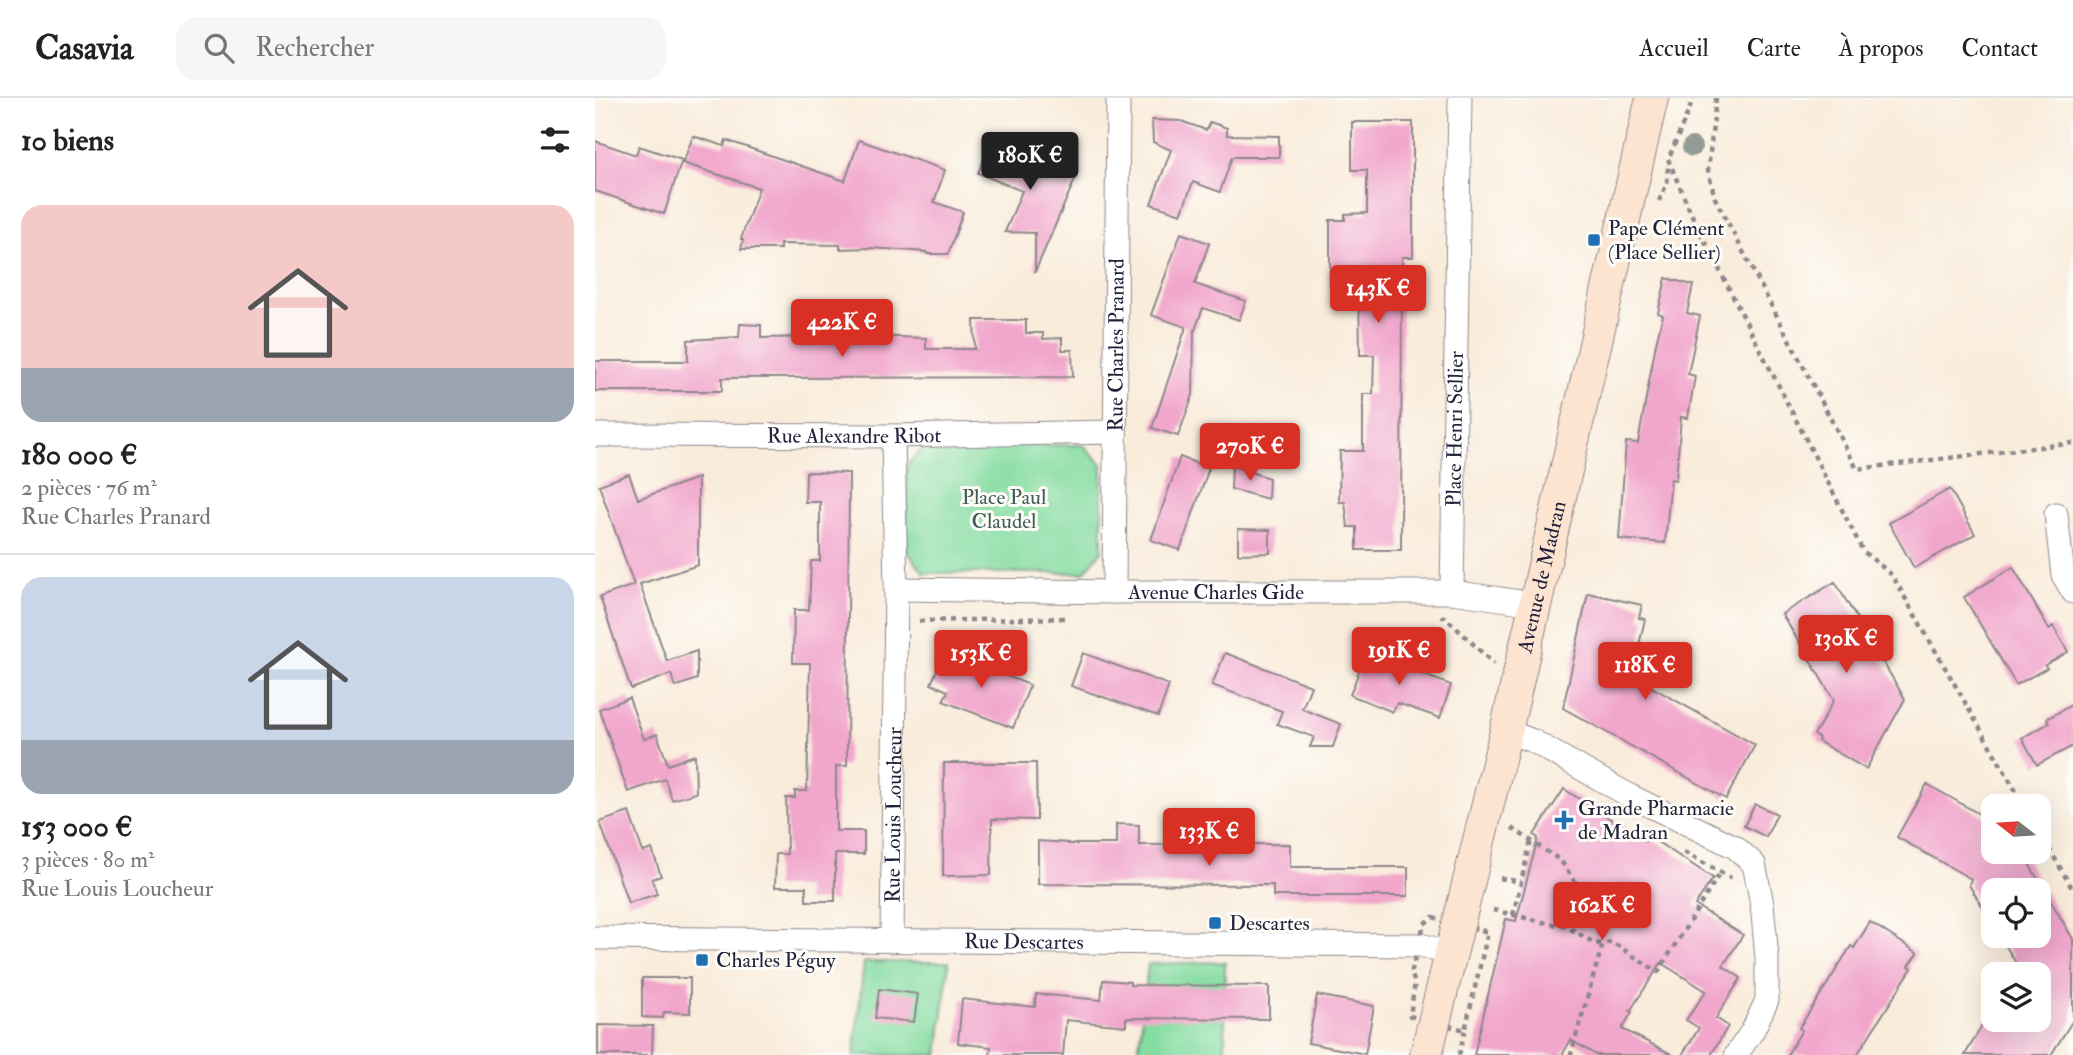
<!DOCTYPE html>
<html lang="fr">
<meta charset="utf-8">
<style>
:root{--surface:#fff;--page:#f6f6f6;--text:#222;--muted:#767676;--line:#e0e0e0;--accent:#d93025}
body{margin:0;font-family:"IM FELL Double Pica",serif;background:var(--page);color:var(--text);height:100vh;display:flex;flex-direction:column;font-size:26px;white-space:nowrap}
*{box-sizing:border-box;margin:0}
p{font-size:23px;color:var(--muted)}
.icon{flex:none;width:38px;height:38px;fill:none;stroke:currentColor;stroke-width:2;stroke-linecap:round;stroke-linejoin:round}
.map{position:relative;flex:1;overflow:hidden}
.side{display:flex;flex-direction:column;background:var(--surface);width:595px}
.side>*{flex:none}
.needle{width:46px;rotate:287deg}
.controls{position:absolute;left:1386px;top:696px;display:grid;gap:14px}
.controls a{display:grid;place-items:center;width:70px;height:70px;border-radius:14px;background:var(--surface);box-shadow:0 7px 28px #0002;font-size:35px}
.price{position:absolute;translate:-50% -60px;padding:0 16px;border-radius:7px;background:var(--accent);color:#fff;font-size:23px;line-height:46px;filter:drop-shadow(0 2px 4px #0008)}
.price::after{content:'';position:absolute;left:50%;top:42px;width:21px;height:16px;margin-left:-10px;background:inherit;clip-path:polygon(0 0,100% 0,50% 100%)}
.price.on{background:#222;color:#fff}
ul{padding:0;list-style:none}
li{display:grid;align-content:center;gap:14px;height:371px;padding:0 21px}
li+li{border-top:2px solid var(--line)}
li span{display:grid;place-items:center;height:217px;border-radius:21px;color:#555}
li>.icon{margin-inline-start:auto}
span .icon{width:126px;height:126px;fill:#fffc;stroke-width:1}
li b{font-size:30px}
h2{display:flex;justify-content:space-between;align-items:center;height:84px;padding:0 21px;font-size:30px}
header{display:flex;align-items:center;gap:42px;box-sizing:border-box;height:98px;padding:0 35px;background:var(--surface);border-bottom:2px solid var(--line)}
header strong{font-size:33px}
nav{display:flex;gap:38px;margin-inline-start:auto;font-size:24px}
.search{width:490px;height:63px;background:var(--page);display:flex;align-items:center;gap:18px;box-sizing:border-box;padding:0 24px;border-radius:21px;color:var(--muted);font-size:26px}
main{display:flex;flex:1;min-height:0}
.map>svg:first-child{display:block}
.green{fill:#84dca0;stroke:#537f6e;stroke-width:2}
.building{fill:#f1a6cc}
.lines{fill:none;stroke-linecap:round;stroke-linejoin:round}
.minor-casing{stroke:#8e878b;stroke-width:25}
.secondary-casing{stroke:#8e878b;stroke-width:34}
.path{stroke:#8e878b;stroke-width:4.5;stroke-dasharray:5 5;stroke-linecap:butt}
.minor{stroke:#fff;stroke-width:23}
.secondary{stroke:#fde4d1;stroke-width:32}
.tree{fill:#939c94}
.poi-dot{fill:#1f6fb2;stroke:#fdfcf7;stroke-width:2.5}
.labels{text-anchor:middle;stroke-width:6;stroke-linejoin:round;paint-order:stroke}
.poi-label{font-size:21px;fill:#22223b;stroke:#fdfcf7;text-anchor:start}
.street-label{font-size:21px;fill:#22223b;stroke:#fdfcf7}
.park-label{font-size:21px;fill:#3f5a59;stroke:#fdfcf7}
</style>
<header>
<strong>Casavia</strong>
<div class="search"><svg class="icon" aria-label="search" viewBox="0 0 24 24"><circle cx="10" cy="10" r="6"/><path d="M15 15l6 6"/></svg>Rechercher</div>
<nav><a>Accueil</a><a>Carte</a><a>À propos</a><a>Contact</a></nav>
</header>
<main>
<section class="side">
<h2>10 biens<svg class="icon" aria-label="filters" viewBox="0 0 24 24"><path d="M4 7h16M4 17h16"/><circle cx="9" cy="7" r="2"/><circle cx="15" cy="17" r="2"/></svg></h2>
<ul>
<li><span style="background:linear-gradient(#f6c9c9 75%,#9aa5b1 0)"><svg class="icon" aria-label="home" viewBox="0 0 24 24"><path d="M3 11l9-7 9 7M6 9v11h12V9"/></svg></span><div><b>180 000 €</b><p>2 pièces · 76 m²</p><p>Rue Charles Pranard</p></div></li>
<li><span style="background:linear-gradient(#c9d6e8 75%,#9aa5b1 0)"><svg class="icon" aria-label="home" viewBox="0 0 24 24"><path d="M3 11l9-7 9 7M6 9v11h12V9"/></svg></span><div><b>153 000 €</b><p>3 pièces · 80 m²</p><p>Rue Louis Loucheur</p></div></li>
</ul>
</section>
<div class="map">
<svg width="1478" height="957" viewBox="0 0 1478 957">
<rect width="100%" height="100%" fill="#fdfcf7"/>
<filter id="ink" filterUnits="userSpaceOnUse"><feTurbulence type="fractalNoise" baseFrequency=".0143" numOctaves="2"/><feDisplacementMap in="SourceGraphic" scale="14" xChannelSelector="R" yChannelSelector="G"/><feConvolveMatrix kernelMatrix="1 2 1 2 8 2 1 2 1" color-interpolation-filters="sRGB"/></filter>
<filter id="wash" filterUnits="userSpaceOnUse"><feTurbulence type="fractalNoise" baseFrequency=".00686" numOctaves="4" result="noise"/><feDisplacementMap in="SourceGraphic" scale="28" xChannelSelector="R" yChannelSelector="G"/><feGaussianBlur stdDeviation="1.57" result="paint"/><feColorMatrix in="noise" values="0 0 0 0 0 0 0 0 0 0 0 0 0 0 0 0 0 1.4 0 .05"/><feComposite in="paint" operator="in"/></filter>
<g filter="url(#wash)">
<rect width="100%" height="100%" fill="#f9ecdb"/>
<path class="green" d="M331,347H488L507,366V453L488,475H329L312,453V367Z
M269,864H354L343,957H259Z
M630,864V957H543L553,866Z"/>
<g id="blocks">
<path class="building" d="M557,22L586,23L611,32L615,24L632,30V37L684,38V59H637L625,94L598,84L586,116L556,106L576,52L558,44Z
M757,24H818V159H807L806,452H762V429H753L750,404H744L745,353H768V296H778L779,257H765L764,189L735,188V122H750V116L772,115V72H757Z
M98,38L129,48L131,42L250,83L264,42L350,72L339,104L368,114L353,156H332V154L275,150L245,151V147L185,146V151H146L148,142L146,141L164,90L88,65Z
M0,43L41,57L44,48L87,62L69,116L0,93Z
M397,43L481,79L440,174V135L410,134L427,93L383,75Z
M586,135L614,145L600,186L651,203L644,222L608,210L600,232H599L598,297L583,338L557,330L591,229L556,217Z
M1071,180L1098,187L1092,215L1105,218L1093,276L1100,278L1093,320L1086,319L1081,382L1076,381L1070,445L1024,441L1031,344L1043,345L1061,245L1068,217L1063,215Z
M379,222H431V235H448V241L467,240V252H477L478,279L127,280V293H0V263H93V242L144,239L145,226L166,227V240L215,239V234L229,235L230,231H275L273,238L331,240V251H380Z
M585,359L614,370L585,452L556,442Z
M637,368L674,380L673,401L636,391Z
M211,374L254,375L252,668H241V733H269V756H240V803H211V789H180L181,756H192L191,700H200V693H212L215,565H198L199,512H214L216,463H225V404H210Z
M34,376L43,401L103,380V467L45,486L72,563L102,553V581L80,589L76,576L36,591L5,499L39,487L4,387Z
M1355,391L1380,436L1319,470L1294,425Z
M643,431L675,432V455L643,456Z
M1418,469L1454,531L1458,528L1473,554L1450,567L1452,570L1421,587L1369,499Z
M1240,484L1310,601L1271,671L1223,643L1224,640L1219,637L1239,602L1187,516Z
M993,495L1047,507L1044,520L1050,521L1037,578L1160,647L1131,701L968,610Z
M349,554L435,587L418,630L348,603L353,593L336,586Z
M488,555L574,587L563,618L476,588Z
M630,555L716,588L707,611L746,626L738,649H715L719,639L682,626L687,613L617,587Z
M771,555L856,587L845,620L802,605L798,614L755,597Z
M34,600L49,641L62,636L73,667L100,657L101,695L77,702L70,681L33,694L4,611Z
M1478,606V648L1442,667L1427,640L1454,625L1452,621Z
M349,665H441L442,722L397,721L396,777L348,778Z
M1332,686L1398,724V754H1427L1478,841V922L1456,957H1370L1390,922H1444V877H1428L1405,838H1444V793H1398V826L1374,787L1376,781L1302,739Z
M969,691L1050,743L1053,738L1118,780L1100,807L1148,837L1128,868L1146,880L1121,920L1133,928L1116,957H1087L1104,930L1091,922L1111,893L1066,865L1035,913L1037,914L1027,931L1078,957H1001L976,942L967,957H879L911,821L921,823L943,740L939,737Z
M1160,706L1182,716L1171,739L1149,728Z
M34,714L48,754L57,751L66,778L57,781L62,796L33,805L5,724Z
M521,726L544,727V747L695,746V769H813V798H678V787L443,786V743L473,745V746H521Z
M1275,824L1323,855L1314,868L1317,870L1262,957H1192L1207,932L1204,930L1233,885L1256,848L1259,850Z
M47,880H95V915L69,914L68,920L47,919Z
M508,882L535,884V887L674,888V921L531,920V928L471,922L468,957H395L396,949L363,945L367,901L440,909L441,896L506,902Z
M284,891L323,896L319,924L280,920Z
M722,897L779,908L770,956L713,945Z
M3,927L58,928L57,957H3Z"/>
</g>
</g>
<g filter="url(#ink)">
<use href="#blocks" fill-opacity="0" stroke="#8e878b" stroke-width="2"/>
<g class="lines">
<g class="minor-casing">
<g id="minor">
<path id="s1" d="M0,337L298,338L519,334"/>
<path d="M1461,416L1468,477L1478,494"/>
<path id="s2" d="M301,491L519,494H857L940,506"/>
<path id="s3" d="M519,494L523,0"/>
<path id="s4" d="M857,494L865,0"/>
<path d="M911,633L938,643L1035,698L1140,749L1159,766L1167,806L1172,860V902L1158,932L1141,957"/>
<path id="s5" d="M0,840L825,847L856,855"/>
<path id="s6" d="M297,843L301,491L298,338"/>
</g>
</g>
<g class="secondary-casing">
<g id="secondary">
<path id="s7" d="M831,957L911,633L1057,0"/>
</g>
</g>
<path class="path" d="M1121,0L1113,73L1120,100L1262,371L1478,345
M1075,57L1099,0
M1073,61L1099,122L1268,453L1297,477L1430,709
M1064,103L1072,85L1073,68
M846,519H850L899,566
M324,523L473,520
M917,730L966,763L982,787L991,810
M1444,733L1478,792
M1089,754L1136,780
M905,780L926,784
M898,812L956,826L969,827L1001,846L1017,844L1063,874L1127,772
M918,817L936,743
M838,819L893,834L870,932L815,918L820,884L816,876L829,826Z
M864,957L870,932
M978,957L976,956L1008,845"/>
<use href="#minor" class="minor"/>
<use href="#secondary" class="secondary"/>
</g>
<circle class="tree" cx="1097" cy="49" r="10"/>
</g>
<g class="poi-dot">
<rect x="992" y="135" width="14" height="14" rx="3.5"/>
<path d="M965.5 711.5h7v7h7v7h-7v7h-7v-7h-7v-7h7z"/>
<rect x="613" y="818" width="14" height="14" rx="3.5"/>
<rect x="100" y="855" width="14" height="14" rx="3.5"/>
</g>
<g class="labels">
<g class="poi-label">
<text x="1013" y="137">Pape Clément<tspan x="1013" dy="24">(Place Sellier)</tspan></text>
<text x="983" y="717">Grande Pharmacie<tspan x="983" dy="24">de Madran</tspan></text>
<text x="634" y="832">Descartes</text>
<text x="121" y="869">Charles Péguy</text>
</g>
<g class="street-label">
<text dy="7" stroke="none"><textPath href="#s3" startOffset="247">Rue Charles Pranard</textPath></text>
<text dy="7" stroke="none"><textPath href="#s4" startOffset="163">Place Henri Sellier</textPath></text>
<text dy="7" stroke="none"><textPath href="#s1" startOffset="259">Rue Alexandre Ribot</textPath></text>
<text dy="7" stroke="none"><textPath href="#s7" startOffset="492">Avenue de Madran</textPath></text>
<text dy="7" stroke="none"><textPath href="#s2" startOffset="320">Avenue Charles Gide</textPath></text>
<text dy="7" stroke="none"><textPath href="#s6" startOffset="126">Rue Louis Loucheur</textPath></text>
<text dy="7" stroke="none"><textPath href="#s5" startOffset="429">Rue Descartes</textPath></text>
</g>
<g class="park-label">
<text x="409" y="406">Place Paul<tspan x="409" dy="24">Claudel</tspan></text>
</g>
</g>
</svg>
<div class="controls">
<a><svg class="needle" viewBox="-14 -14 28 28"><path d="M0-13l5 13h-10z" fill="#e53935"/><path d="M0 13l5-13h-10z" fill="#767676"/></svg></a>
<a><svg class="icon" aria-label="locate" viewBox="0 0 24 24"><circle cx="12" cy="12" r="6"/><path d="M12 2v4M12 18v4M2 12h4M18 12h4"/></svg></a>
<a><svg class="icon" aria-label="layers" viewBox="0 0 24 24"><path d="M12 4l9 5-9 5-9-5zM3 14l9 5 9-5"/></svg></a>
</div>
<b class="price on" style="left:435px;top:94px">180K €</b>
<b class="price" style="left:783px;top:227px">143K €</b>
<b class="price" style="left:247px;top:261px">422K €</b>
<b class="price" style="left:655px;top:385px">270K €</b>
<b class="price" style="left:1251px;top:577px">130K €</b>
<b class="price" style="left:804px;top:589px">191K €</b>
<b class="price" style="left:386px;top:592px">153K €</b>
<b class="price" style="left:1050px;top:604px">118K €</b>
<b class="price" style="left:614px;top:770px">133K €</b>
<b class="price" style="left:1007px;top:844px">162K €</b>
</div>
</main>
